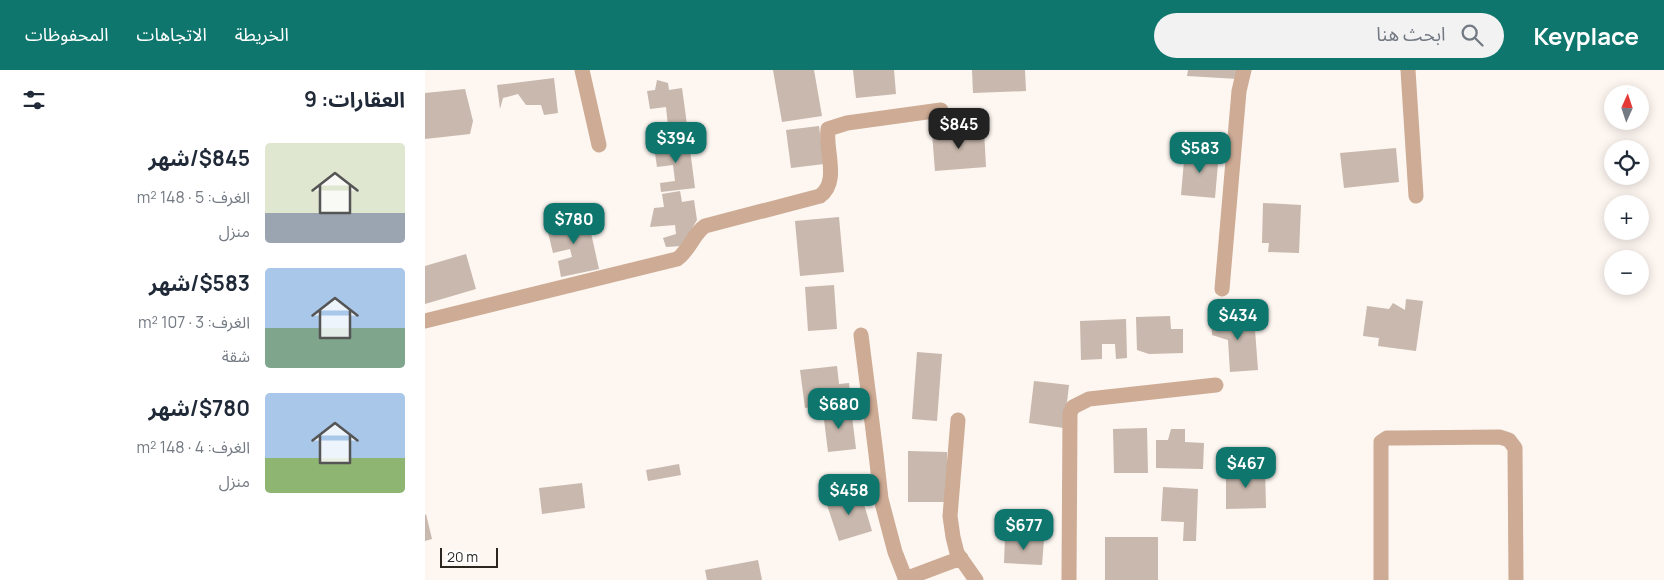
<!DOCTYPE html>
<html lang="ar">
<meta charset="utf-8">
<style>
:root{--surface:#fff;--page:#f2f2f3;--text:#1f2937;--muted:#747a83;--accent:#0f766e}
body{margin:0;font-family:Manrope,"Noto Sans Arabic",sans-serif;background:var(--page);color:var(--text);direction:rtl;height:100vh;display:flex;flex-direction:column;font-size:19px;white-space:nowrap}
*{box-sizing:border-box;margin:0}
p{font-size:16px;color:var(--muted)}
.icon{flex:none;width:28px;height:28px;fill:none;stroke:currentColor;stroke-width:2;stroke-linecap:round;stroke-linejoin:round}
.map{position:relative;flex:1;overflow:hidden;direction:ltr}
.sheet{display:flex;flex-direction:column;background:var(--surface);width:425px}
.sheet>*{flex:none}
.needle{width:32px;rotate:3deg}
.controls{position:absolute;left:1179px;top:15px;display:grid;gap:10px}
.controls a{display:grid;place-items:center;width:45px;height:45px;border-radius:50%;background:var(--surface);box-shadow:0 2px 12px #0003;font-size:25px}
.scale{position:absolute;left:15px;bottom:12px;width:58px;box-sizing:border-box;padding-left:5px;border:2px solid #2c2621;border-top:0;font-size:14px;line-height:18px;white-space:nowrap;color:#2c2621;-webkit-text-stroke:4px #fff;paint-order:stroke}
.price{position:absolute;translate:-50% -42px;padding:0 11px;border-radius:10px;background:var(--accent);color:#fff;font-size:16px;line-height:32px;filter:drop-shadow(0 1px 2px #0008)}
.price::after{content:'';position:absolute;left:50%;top:30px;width:15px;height:11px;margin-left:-8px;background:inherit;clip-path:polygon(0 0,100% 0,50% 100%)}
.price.selected{background:#222;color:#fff}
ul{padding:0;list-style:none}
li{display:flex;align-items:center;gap:15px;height:125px;padding:0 20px}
li span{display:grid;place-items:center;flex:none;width:140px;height:100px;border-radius:5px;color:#555}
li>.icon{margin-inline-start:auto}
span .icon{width:60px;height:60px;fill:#fffc;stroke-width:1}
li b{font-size:21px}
h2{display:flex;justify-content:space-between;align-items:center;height:60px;padding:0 20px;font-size:21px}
header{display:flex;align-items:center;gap:30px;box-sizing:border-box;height:70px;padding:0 25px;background:var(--accent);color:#fff}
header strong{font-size:24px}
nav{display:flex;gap:28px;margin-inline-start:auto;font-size:18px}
.search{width:350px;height:45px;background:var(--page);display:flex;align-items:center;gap:12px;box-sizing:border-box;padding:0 18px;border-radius:28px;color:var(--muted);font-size:19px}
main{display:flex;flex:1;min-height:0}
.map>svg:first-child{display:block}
.building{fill:#c8b8ad}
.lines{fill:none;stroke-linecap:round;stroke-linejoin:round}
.minor{stroke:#cdab94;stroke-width:15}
</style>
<header>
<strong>Keyplace</strong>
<div class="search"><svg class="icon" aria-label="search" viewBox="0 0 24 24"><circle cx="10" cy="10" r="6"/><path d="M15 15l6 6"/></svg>ابحث هنا</div>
<nav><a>الخريطة</a><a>الاتجاهات</a><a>المحفوظات</a></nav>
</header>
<main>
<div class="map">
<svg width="1239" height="510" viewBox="0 0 1239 510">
<rect width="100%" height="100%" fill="#fdf6f1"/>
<path class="building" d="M348,0H389L397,46L357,52Z
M428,0H469L471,24L431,28Z
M547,0H600L601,21L548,23Z
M763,0H814L813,9L762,6Z
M129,8L133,43L119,45L116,35H101L93,24L78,28L75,39L72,15Z
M232,10L243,13L244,20L257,18L263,62L229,67L228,58L243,56L241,37L225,39L222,21L230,20Z
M40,19L48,51L45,64L0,69V23Z
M394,56L399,94L366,98L361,60Z
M559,60L561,97L510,101L507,63Z
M255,66L256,73L264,72L270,118L236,122L235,113L250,111L248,95L232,97L230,83L237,82L236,69Z
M971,78L974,112L919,118L915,83Z
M760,79L794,82L790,128L756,125Z
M255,121L257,132L269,130L272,150L257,176L241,177L238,168L251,164L250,155L225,157L229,138L239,137L237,124Z
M838,133L876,135L874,183L843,182L844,173H837Z
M162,145L174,199L136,207L133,191L147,187L145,179L128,183L121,154Z
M414,147L419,202L375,206L370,151Z
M41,184L51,219L0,234V196Z
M409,215L412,259L383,261L380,217Z
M981,229L998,231L991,281L953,276L954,268L938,266L942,236L964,239L968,233L980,240Z
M745,246L746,259H758V283L724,284L712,280L711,247Z
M829,246L833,300L805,302L803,270L787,265L786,248Z
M701,249L702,288L691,289L690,274H677V289L656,290L655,251Z
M492,282L517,284L512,351L487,349Z
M412,296L414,314L424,313L426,332L380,338L375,300Z
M609,311L644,315L639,358L604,353Z
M426,338L431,379L403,382L398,341Z
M722,358L723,403H689L688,359Z
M746,359H760V372L779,373L778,399L731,398V370H743Z
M483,381L522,382V432H483Z
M254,394L256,405L223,411L221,400Z
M840,398L841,438L801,439V399Z
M157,413L160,438L117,444L114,418Z
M738,417L773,419L771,471H758L759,452L736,451Z
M435,421L447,461L414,471L401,432Z
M1,444L7,469L0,471V445Z
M580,467L619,469L617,495L579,493Z
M680,467H733V510H680Z
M333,490L337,510H282L280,500Z"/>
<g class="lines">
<path class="minor" d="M157,0L174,75
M983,0L991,126
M797,219L814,21L819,0
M0,251L252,189C265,180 268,164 280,156L395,126C415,112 400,80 403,59L422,53L516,40
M436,265L451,384L456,429L470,482L481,510
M533,350L525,446L528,467L532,483L551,510
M480,509L536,488
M644,510L645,343L648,337L664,329L791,315
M956,510V372L962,368H971L1075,367L1084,370L1090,378L1091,510"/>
</g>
</svg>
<div class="controls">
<a><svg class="needle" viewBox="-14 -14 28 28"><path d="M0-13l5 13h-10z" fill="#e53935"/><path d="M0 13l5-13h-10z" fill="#747a83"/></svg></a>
<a><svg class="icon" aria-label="locate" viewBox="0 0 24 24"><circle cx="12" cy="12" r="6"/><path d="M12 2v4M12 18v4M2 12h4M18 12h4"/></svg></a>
<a>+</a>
<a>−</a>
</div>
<div class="scale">20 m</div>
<b class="price selected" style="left:534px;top:80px">$845</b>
<b class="price" style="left:251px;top:94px">$394</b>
<b class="price" style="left:775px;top:104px">$583</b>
<b class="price" style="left:149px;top:175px">$780</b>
<b class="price" style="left:813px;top:271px">$434</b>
<b class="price" style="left:414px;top:360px">$680</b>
<b class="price" style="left:821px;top:419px">$467</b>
<b class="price" style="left:424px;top:446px">$458</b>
<b class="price" style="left:599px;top:481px">$677</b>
</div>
<section class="sheet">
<h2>العقارات: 9<svg class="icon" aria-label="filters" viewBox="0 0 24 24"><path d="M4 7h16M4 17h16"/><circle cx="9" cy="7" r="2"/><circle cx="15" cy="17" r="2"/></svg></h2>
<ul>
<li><span style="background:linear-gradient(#dfe7d0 70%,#9aa5b1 0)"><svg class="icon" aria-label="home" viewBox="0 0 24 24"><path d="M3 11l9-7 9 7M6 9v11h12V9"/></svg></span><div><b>$845/شهر</b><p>الغرف: 5 · 148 m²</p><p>منزل</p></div></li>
<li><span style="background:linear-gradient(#a9c7e8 60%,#7fa58c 0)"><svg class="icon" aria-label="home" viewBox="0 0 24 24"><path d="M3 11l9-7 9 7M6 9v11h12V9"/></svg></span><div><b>$583/شهر</b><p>الغرف: 3 · 107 m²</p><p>شقة</p></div></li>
<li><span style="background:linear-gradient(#a9c7e8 65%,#8fb573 0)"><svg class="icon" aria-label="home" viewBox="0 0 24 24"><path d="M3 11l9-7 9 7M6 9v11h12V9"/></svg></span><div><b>$780/شهر</b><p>الغرف: 4 · 148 m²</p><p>منزل</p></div></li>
</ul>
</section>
</main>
